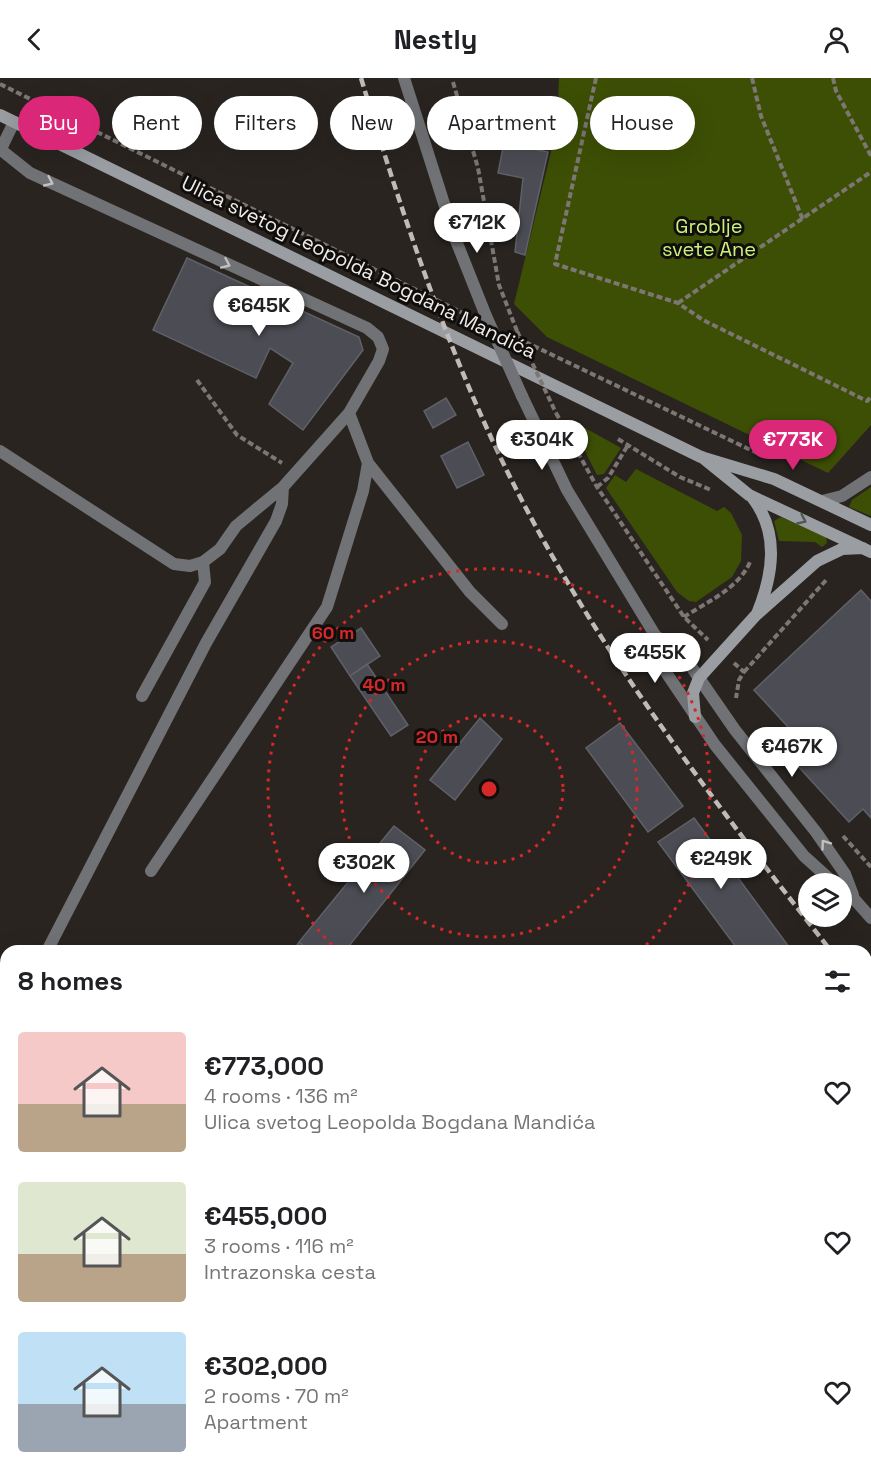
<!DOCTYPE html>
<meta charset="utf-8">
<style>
:root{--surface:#fff;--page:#f6f6f6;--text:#202124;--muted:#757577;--accent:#db2777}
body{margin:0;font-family:"Space Grotesk",sans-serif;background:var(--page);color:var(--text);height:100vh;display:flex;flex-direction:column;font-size:22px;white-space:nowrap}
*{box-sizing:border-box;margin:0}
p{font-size:20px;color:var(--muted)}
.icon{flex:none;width:33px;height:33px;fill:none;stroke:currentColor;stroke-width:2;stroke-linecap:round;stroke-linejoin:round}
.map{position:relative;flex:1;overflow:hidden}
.details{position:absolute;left:0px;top:867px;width:872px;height:534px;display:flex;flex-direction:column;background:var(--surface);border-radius:18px 18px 0 0;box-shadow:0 6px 24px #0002}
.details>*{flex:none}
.top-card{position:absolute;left:18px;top:18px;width:836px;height:54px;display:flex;gap:12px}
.controls{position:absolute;left:798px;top:795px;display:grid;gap:12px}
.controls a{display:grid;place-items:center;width:54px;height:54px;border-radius:50%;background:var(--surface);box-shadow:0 6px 24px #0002;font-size:30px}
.price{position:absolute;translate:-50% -51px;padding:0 14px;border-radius:21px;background:#fff;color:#222;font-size:20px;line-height:39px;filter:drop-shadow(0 2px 3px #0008)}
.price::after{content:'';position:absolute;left:50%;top:36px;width:18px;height:14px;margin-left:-9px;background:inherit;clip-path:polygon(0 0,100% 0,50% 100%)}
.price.selected{background:var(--accent);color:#fff}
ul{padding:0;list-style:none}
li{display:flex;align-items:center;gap:18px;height:150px;padding:0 18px}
li span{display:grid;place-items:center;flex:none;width:168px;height:120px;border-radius:6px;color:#555}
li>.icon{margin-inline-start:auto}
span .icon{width:72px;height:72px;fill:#fffc;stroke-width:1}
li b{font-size:26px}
h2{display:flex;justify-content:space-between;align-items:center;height:72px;padding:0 18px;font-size:26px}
.pill{padding:0 21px;border-radius:27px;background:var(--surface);box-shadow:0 6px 24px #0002;font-size:21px;line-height:54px}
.pill.selected{background:var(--accent);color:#fff}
header{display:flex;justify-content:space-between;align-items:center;height:78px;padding:0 18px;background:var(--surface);font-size:27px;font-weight:700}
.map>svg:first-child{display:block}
.green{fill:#3d4f05}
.building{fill:#4c4d54;stroke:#606168;stroke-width:1.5}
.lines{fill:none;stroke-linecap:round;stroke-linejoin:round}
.path{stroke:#7c7774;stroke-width:4;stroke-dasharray:6 3;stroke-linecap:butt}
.service{stroke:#707275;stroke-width:12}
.minor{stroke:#707275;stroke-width:12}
.secondary{stroke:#9a9da2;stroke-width:12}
.rail{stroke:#bfbbb8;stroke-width:4.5;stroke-dasharray:9 4.5;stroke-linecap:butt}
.path-bridge{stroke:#7c7774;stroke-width:4;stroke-dasharray:6 3;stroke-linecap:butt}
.minor-bridge{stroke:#707275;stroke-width:12}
.oneway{stroke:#c3c1c0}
.oneway2{stroke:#555657}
.ring{fill:none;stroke:#d62828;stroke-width:3;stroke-dasharray:3 6}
.labels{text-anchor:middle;stroke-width:6;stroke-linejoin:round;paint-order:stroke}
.park-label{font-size:20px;fill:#cdf17b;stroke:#100e0c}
.street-label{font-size:20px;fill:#f0ece9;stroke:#100e0c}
.centre{fill:#d62828;stroke:#100e0c;stroke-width:3}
.ring-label{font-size:18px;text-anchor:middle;font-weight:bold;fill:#d62828;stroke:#100e0c;stroke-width:6;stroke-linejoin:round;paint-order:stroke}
</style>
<header><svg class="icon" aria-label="back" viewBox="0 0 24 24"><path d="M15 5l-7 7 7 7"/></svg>Nestly<svg class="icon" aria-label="person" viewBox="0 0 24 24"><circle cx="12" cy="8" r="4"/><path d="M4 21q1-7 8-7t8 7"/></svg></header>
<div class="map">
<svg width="871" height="1401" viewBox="0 0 871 1401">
<rect width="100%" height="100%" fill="#292420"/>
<path class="green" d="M559,0H871V347L828,395L547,259L514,226L557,49Z
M569,341L621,370L604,396L597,397Z
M636,391L717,433L724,429L731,435L742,457L741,483L732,499L696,524L689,523L677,514L606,410L615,397L626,404Z
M871,409V438L849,429L852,422Z
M781,439L826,459L827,465L822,469L815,464L779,463L774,443Z
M0,1060L6,1061V1280L0,1281Z"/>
<path class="building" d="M504,65L548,74L525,177L515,174L523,100L498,95Z
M187,180L359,259L363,272L303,352L269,326L293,285L270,270L256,300L153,252Z
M446,320L456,337L433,350L424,333Z
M468,364L484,397L457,410L441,378Z
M861,512L871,523V740L863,731L849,744L785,674L799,661L754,612Z
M361,550L380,578L350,598L331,569Z
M367,586L408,647L391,658L350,598Z
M480,640L502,661L455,722L430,702Z
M620,645L683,728L648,754L586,670Z
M694,740L792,873H739L658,764Z
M394,748L425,772L345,873H311L299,864Z
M299,864L311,873H293Z
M866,972L871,979V1050L866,1042Z
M0,1007L6,1009V1024L0,1022Z
M93,1395H101L103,1401H71Z
M604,1395H714L713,1401H606Z"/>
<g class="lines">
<path class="path" d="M596,0L555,186L678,225L703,242L867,323L871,319
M752,0L761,38L803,142
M833,0L836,13L871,78
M453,4L478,90L499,207L517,253
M0,6L467,237
M678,225L871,94
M517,260L757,375
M197,302L237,357L282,385
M556,335L597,409L684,539L708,562
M618,361L680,399L711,412
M597,409L608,400L628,367
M684,539C707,524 739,510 750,484
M734,585L744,594L739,602L736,620
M744,594L827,501
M843,758L871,789
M0,1058L6,1053
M199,1401V1395"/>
<path class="service" d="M0,73L14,44
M349,335L368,385L470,514L502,546
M0,373L174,486L190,488L203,484L220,471L236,448L283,409L349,335L379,283L383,271L378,259L367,250L30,95L1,72
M142,618L205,504L203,484
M151,793L327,529L363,413L368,385
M47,873L206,565L276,443L282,426L283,409
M0,1362L6,1361
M796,1395L803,1401"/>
<path class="minor" d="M404,0L455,160L486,238
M522,318L567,412L655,557L690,587L735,652L816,754L845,796L853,817
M822,423L842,418L871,399
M655,557L663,590L715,667L804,778L835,806
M848,814L871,840
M866,1288L871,1290"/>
<path class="secondary" d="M0,37L701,379L774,401L871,447
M702,379L749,417L871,474
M752,419C780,455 773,497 757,536
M695,639L693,615L699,600L756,537L817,483L842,471L863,470"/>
<path class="rail" d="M361,0C402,136 447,272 510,399C595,570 714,724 831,873
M866,915L871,921
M0,1054L6,1055
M866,1168L871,1170
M866,1208L871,1209
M0,1299L6,1297"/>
<path class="path-bridge" d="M517,253L556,335"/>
<path class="minor-bridge" d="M486,238L522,318"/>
</g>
<defs><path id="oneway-chevron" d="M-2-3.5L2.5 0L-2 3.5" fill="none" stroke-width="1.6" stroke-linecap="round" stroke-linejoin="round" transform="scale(1.5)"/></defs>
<g class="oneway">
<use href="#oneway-chevron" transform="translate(49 104) rotate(25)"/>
<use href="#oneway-chevron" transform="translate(226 186) rotate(24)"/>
<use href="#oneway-chevron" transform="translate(825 766) rotate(-126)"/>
</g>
<use class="oneway2" href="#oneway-chevron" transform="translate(802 442) rotate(25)"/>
<g class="ring">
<circle cx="489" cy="711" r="74"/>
<circle cx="489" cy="711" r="148"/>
<path d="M338 873A221 221 0 1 1 640 873"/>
</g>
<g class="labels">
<g class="park-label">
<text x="709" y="155">Groblje<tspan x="709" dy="23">svete Ane</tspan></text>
</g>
<g class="street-label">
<text transform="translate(359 189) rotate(26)" y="7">Ulica svetog Leopolda Bogdana Mandića</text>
</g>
</g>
<circle cx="489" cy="711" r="9" class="centre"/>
<g class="ring-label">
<text x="333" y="561">60 m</text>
<text x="384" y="613">40 m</text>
<text x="437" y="665">20 m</text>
</g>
</svg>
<div class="controls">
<a><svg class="icon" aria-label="layers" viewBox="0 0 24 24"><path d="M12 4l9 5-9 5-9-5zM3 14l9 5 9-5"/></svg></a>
</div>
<b class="price" style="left:477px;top:176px">€712K</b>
<b class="price" style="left:259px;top:259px">€645K</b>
<b class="price" style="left:542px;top:393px">€304K</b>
<b class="price selected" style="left:793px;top:393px">€773K</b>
<b class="price" style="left:655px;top:606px">€455K</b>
<b class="price" style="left:792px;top:700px">€467K</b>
<b class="price" style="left:721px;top:812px">€249K</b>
<b class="price" style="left:364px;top:816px">€302K</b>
<div class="top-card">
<a class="pill selected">Buy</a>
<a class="pill">Rent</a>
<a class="pill">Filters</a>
<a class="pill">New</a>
<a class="pill">Apartment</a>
<a class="pill">House</a>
</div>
<section class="details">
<h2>8 homes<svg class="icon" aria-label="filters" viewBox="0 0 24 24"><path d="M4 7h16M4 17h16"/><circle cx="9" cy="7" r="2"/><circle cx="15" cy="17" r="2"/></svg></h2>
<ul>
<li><span style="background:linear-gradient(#f6c9c9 60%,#b9a48a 0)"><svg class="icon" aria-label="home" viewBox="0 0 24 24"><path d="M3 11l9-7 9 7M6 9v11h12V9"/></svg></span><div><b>€773,000</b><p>4 rooms · 136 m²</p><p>Ulica svetog Leopolda Bogdana Mandića</p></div><svg class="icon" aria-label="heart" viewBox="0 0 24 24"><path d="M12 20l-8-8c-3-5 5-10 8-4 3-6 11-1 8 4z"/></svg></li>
<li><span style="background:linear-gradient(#dfe7d0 60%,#b9a48a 0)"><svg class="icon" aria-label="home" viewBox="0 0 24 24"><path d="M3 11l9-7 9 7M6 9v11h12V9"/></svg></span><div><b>€455,000</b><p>3 rooms · 116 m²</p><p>Intrazonska cesta</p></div><svg class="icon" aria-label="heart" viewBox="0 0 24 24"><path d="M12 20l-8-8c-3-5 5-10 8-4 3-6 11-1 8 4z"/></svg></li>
<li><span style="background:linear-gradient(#bfe0f5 60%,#9aa5b1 0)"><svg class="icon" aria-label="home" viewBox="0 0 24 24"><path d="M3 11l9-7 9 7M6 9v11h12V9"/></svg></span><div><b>€302,000</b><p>2 rooms · 70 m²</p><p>Apartment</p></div><svg class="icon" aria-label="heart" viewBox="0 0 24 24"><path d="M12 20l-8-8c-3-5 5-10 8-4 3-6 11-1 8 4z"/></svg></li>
</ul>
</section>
</div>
